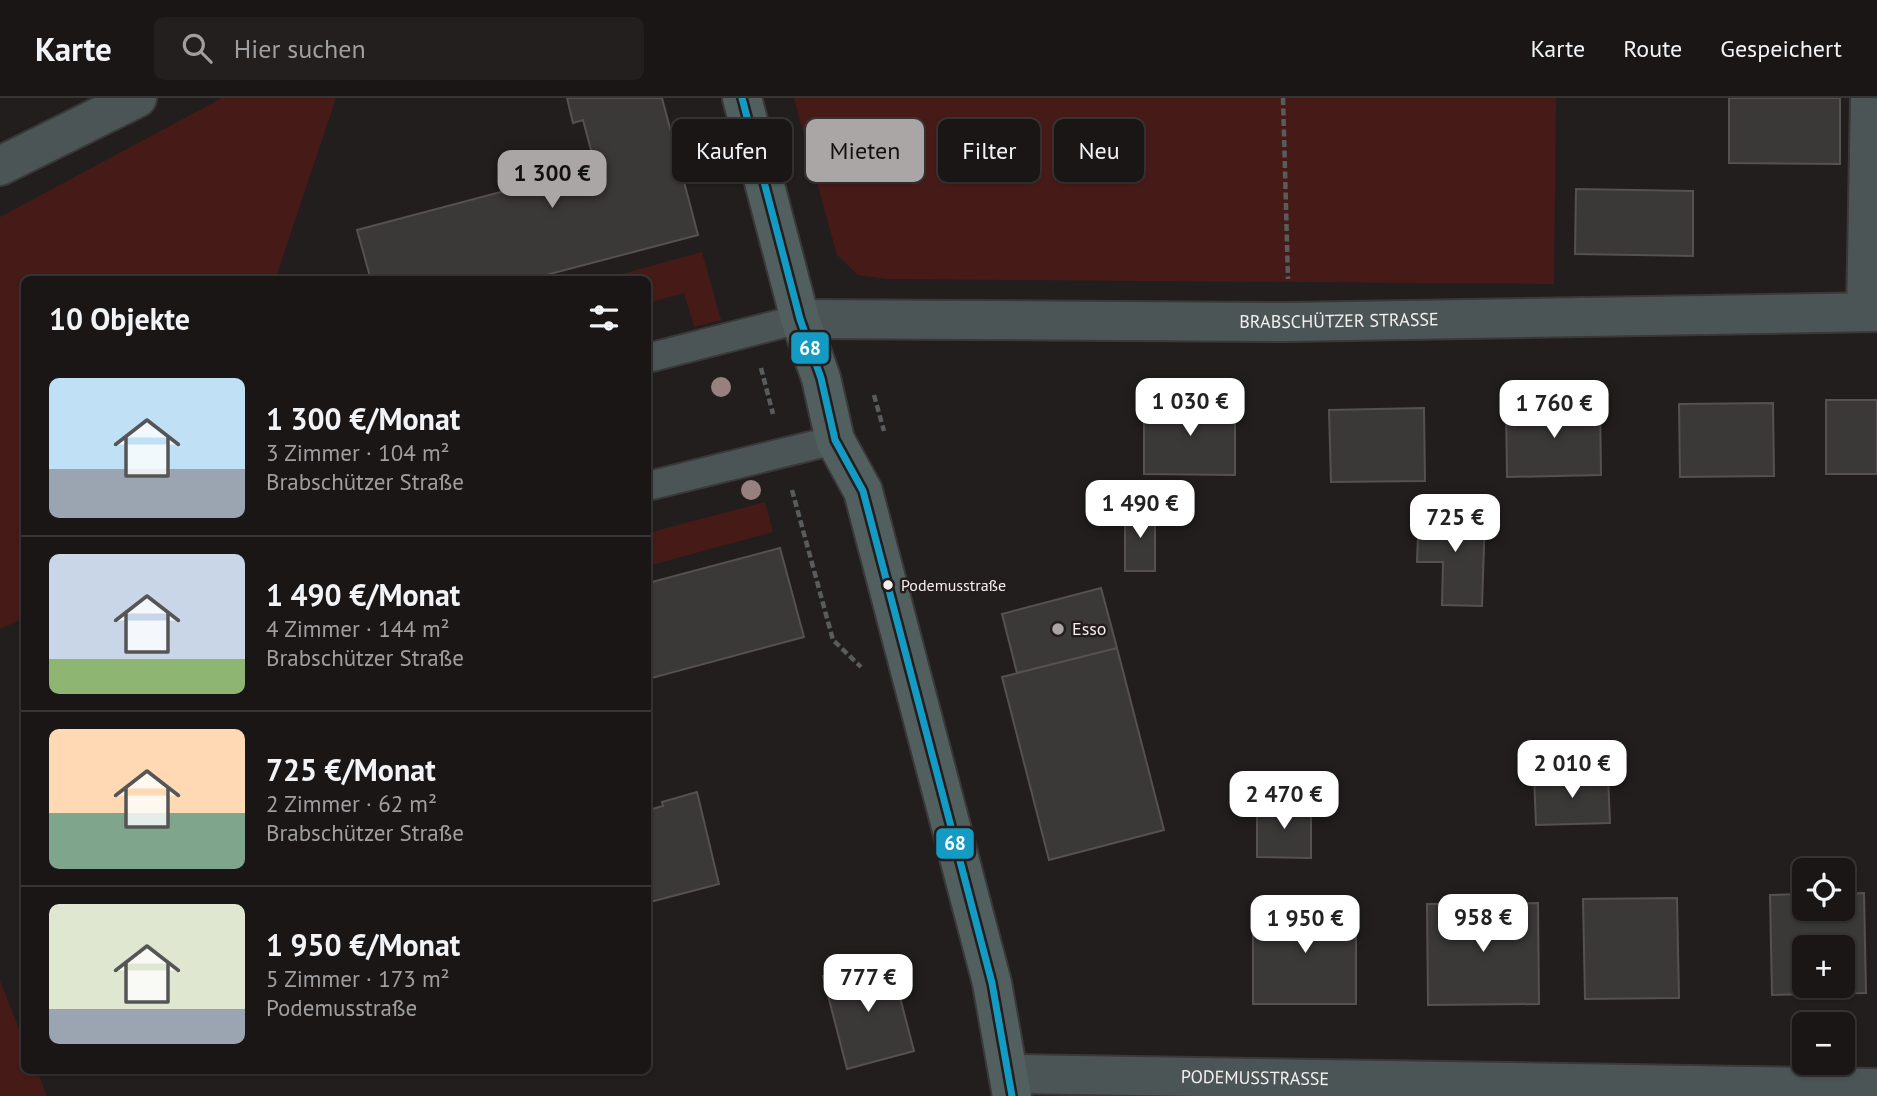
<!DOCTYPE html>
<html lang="de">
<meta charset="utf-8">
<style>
:root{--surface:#1a1616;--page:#231f1f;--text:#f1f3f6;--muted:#9f9fa1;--line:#383535;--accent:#aaa6a5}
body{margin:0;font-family:"PT Sans",sans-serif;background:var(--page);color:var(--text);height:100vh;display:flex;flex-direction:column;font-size:26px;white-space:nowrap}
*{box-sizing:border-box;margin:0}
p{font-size:23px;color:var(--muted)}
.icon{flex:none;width:38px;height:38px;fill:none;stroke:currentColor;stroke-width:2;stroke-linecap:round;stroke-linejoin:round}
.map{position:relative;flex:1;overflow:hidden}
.panel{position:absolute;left:21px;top:178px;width:630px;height:798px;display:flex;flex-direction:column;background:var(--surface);border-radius:10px;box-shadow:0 2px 5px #0004,0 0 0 2px var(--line)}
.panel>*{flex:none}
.top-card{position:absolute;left:672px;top:21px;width:665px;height:63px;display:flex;gap:14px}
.tools{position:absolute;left:1792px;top:760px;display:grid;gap:14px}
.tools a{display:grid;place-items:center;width:63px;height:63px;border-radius:10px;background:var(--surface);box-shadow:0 2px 5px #0004,0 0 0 2px var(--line);font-size:35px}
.price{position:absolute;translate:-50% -60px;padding:0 16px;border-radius:14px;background:#fff;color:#222;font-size:23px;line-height:46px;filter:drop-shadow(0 2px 4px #0008)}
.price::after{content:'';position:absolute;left:50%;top:42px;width:21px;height:16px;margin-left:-10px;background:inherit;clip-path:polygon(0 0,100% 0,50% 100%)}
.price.current{background:var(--accent);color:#111}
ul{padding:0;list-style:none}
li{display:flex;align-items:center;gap:21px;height:175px;padding:0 28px}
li+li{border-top:2px solid var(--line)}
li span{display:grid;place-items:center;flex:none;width:196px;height:140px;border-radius:10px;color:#555}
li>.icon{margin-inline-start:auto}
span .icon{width:84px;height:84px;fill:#fffc;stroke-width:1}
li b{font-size:30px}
h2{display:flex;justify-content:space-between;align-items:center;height:84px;padding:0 28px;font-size:30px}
.chip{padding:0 24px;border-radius:10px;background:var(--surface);box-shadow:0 2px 5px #0004,0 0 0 2px var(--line);font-size:24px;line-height:63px}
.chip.current{background:var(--accent);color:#111}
header{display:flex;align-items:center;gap:42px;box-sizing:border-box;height:98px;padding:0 35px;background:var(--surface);border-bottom:2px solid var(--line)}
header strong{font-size:33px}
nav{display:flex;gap:38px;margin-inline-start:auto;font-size:24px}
.search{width:490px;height:63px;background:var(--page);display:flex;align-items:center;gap:18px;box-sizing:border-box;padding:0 24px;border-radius:10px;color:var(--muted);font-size:26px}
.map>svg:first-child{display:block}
.green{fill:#461b17}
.building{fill:#3b3838;stroke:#555151;stroke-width:2;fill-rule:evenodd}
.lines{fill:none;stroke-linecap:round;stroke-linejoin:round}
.lane-casing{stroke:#3a3838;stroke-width:32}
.street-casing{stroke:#3a3838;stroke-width:42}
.primary-casing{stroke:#3a3838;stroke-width:42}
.path{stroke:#585c5c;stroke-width:4.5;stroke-dasharray:7 3.5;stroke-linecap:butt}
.lane{stroke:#4c5555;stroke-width:28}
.street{stroke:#4c5555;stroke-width:38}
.primary{stroke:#515f5f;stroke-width:38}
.bus-1-casing{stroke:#241d1c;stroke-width:12}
.bus-1{stroke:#139bc4;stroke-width:7}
.tree{fill:#97807d}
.bus-dot{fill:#f3efee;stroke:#241d1c;stroke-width:2.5}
.poi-dot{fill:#aaa6a5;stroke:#241d1c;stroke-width:2.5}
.labels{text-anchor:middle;stroke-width:5;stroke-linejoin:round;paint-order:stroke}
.bus-label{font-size:16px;fill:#f3efee;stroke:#241d1c;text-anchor:start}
.street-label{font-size:18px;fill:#f3efee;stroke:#241d1c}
.poi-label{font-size:18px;fill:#f3efee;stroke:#241d1c;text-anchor:start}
.line-badge{stroke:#241d1c;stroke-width:2.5}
.badge-label{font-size:19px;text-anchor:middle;font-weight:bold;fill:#fff}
</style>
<header>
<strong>Karte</strong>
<div class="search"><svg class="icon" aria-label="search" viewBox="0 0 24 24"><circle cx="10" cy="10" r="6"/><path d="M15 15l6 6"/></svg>Hier suchen</div>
<nav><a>Karte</a><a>Route</a><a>Gespeichert</a></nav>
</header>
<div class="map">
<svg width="1877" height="998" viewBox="0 0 1877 998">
<rect width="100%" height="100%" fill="#221e1e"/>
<path class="green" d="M222,0H336L275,182H24V520L0,531V119Z
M794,0H1556L1554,186L887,181L858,177L837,157Z
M702,154L721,222L694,229L684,195L648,205V182H600Z
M765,404L773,434L648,468V435Z
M0,883L24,943V973H37L47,998H0Z"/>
<path class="building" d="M567,0H662L698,137L527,182H371L357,132L557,79L559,88L587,80L595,67L583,22L573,25Z
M1729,0H1840V66L1729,65Z
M1576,91L1693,93V158L1575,156Z
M1826,302H1877V376H1826Z
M1144,303H1235V377L1144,376Z
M1600,304L1601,377L1507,379L1506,306Z
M1773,305L1774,378L1680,379L1679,306Z
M1424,310L1425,383L1331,384L1329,312Z
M1125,412H1155V473H1125Z
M1419,414L1485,417L1482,508L1442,507L1443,464H1417Z
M780,450L804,539L648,581V485Z
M1101,490L1117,550L1017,575L1002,516Z
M1117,550L1164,732L1049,762L1002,579Z
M1608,676L1610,725L1536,727L1534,678Z
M697,694L719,786L650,804L648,795V712L663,708L662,704Z
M1257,705L1311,707V760L1257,759Z
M1864,795L1866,895L1772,897L1770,797L1804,796V810H1843V796ZM1804,849H1843V887H1804Z
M1677,800L1679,900L1585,901L1583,801Z
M1294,801L1336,802V813H1356V906H1253V814H1294Z
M1538,805L1539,906L1428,907L1427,806Z
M890,861L914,953L847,971L823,878Z"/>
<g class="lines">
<g class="lane-casing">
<path id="lane" d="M648,260L800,221
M648,388L835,342"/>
</g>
<g class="street-casing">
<g id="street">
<path d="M0,68L137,0"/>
<path d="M1866,214L1870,0"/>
<path id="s1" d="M800,221L1289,224L1877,214"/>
<path id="s2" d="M1010,976L1877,990"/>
</g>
</g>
<g class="primary-casing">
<path id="primary" d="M742,0L800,221L821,280L835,342L863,393L992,885L1012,998"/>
</g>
<path class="path" d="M1283,0L1288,181
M761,270L773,316
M874,297L884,333
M792,392L833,542L861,569"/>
<use href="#lane" class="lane"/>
<use href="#street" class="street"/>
<use href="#primary" class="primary"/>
<g class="bus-1-casing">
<path id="bus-1" d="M742,0L800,221L821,280L835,342L863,393L992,885L1012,998"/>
</g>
<use href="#bus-1" class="bus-1"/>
</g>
<g class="tree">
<circle cx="721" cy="289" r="10"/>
<circle cx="751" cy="392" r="10"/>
</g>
<circle class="bus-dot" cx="888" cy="487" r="6"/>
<circle class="poi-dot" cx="1058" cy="531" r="7"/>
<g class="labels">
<g class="bus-label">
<text x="901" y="493">Podemusstraße</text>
</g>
<g class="street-label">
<text dy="6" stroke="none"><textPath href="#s1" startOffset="539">BRABSCHÜTZER STRASSE</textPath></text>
<text dy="6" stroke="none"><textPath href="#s2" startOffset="245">PODEMUSSTRASSE</textPath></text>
</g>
<g class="poi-label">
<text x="1072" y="537">Esso</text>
</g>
</g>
<g class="line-badge">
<rect x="790" y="233" width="40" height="34" rx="7" fill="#139bc4"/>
<rect x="935" y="729" width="40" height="33" rx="7" fill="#139bc4"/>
</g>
<g class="badge-label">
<text x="810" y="257">68</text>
<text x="955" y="752">68</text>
</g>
</svg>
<div class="tools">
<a><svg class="icon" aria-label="locate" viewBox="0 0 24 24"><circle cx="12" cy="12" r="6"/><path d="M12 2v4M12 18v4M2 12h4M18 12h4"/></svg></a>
<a>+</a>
<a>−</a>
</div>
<b class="price current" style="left:552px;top:112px">1 300 €</b>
<b class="price" style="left:1190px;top:340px">1 030 €</b>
<b class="price" style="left:1554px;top:342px">1 760 €</b>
<b class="price" style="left:1140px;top:442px">1 490 €</b>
<b class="price" style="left:1455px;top:456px">725 €</b>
<b class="price" style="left:1572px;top:702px">2 010 €</b>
<b class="price" style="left:1284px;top:733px">2 470 €</b>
<b class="price" style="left:1483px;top:856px">958 €</b>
<b class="price" style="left:1305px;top:857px">1 950 €</b>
<b class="price" style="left:868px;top:916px">777 €</b>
<div class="top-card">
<a class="chip">Kaufen</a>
<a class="chip current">Mieten</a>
<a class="chip">Filter</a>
<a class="chip">Neu</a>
</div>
<section class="panel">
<h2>10 Objekte<svg class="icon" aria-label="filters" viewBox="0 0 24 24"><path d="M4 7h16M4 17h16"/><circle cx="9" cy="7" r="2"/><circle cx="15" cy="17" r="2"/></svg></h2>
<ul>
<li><span style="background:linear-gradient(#bfe0f5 65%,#9aa5b1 0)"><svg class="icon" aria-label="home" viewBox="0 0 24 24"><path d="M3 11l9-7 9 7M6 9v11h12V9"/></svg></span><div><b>1 300 €/Monat</b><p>3 Zimmer · 104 m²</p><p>Brabschützer Straße</p></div></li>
<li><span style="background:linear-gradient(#c9d6e8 75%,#8fb573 0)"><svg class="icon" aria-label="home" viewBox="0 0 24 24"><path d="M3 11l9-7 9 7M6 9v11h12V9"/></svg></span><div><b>1 490 €/Monat</b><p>4 Zimmer · 144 m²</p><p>Brabschützer Straße</p></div></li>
<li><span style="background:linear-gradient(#ffd9b3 60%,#7fa58c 0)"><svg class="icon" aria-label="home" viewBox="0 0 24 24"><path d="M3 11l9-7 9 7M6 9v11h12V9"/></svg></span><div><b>725 €/Monat</b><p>2 Zimmer · 62 m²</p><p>Brabschützer Straße</p></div></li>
<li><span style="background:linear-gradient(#dfe7d0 75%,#9aa5b1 0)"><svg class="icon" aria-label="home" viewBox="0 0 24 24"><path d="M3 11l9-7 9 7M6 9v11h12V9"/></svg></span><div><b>1 950 €/Monat</b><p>5 Zimmer · 173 m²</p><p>Podemusstraße</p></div></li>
</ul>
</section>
</div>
